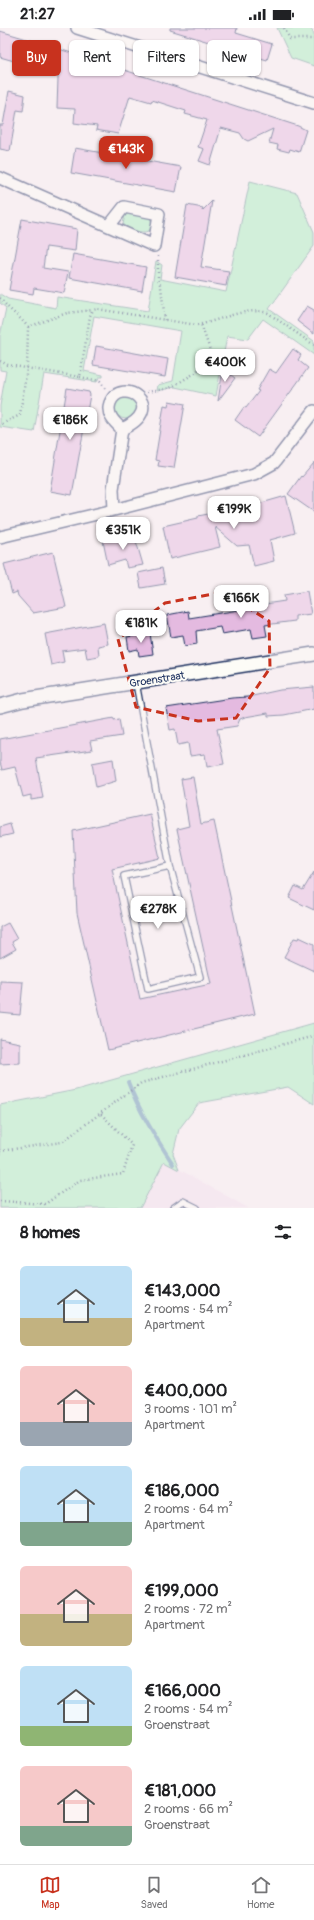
<!DOCTYPE html>
<meta charset="utf-8">
<style>
:root{--surface:#fff;--page:#f6f6f6;--text:#202124;--muted:#757577;--line:#e0e0e0;--accent:#c8321e}
body{margin:0;font-family:Pangolin,sans-serif;background:var(--page);color:var(--text);height:100vh;display:flex;flex-direction:column;font-size:15px;white-space:nowrap}
*{box-sizing:border-box;margin:0}
p{font-size:13px;color:var(--muted)}
.icon{flex:none;width:22px;height:22px;fill:none;stroke:currentColor;stroke-width:2;stroke-linecap:round;stroke-linejoin:round}
.map{position:relative;height:1180px;overflow:hidden}
.panel{display:flex;flex-direction:column;background:var(--surface);flex:1}
.panel>*{flex:none}
.guide{position:absolute;left:12px;top:12px;width:290px;height:36px;display:flex;gap:8px}
.price{position:absolute;translate:-50% -34px;padding:0 9px;border-radius:8px;background:#fff;color:#222;font-size:13px;line-height:26px;filter:drop-shadow(0 1px 2px #0008)}
.price::after{content:'';position:absolute;left:50%;top:24px;width:12px;height:9px;margin-left:-6px;background:inherit;clip-path:polygon(0 0,100% 0,50% 100%)}
.price.active{background:var(--accent);color:#fff}
ul{padding:0;list-style:none}
li{display:flex;align-items:center;gap:12px;height:100px;padding:0 20px}
li span{display:grid;place-items:center;flex:none;width:112px;height:80px;border-radius:6px;color:#555}
li>.icon{margin-inline-start:auto}
span .icon{width:48px;height:48px;fill:#fffc;stroke-width:1}
li b{font-size:17px}
h2{display:flex;justify-content:space-between;align-items:center;height:48px;padding:0 20px;font-size:17px}
.tag{padding:0 14px;border-radius:6px;background:var(--surface);box-shadow:0 1px 3px #0004;font-size:14px;line-height:36px}
.tag.active{background:var(--accent);color:#fff}
.status{display:flex;justify-content:space-between;align-items:center;height:28px;padding:0 20px;background:var(--surface);direction:ltr}
.status svg{height:11px;fill:currentColor}
.dock{display:flex;justify-content:space-around;align-items:center;height:56px;border-top:1px solid var(--line);background:var(--surface);font-size:11px;color:var(--muted)}
.dock a{display:grid;justify-items:center;gap:2px}
.dock .active{color:var(--accent)}
.map>svg:first-child{display:block}
.built{fill:#f2dfed}
.green{fill:#a5efbd;stroke:#608f8e}
.lines{fill:none;stroke-linecap:round;stroke-linejoin:round}
.stream{stroke:#5a90ae;stroke-width:4}
.building{fill:#e4bae0;stroke:#1b2f5e}
.service-casing{stroke:#1b2f5e;stroke-width:8}
.minor-casing{stroke:#1b2f5e;stroke-width:14}
.tertiary-casing{stroke:#1b2f5e;stroke-width:16}
.path{stroke:#1b2f5e;stroke-width:2.5;stroke-dasharray:1 3;stroke-linecap:butt}
.service{stroke:#fdfcf7;stroke-width:5.5}
.minor{stroke:#fdfcf7;stroke-width:11}
.tertiary{stroke:#fdfcf7;stroke-width:13}
.marked{fill:none;stroke:#c8321e;stroke-width:3;stroke-dasharray:8 5;stroke-linejoin:round}
.labels{text-anchor:middle;stroke-width:4;stroke-linejoin:round;paint-order:stroke}
.street-label{font-size:11px;fill:#1b2f5e;stroke:#fdfcf7}
</style>
<div class="status"><b>21:27</b><svg viewBox="0 0 49 12"><path d="M0 12V9h3v3zM5 12V6h3v6zM10 12V3h3v9zM15 12V0h3v12zM26 1h20v11H26zM47 4h2v5h-2z"/></svg></div>
<div class="map">
<svg width="314" height="1180" viewBox="0 0 314 1180">
<rect width="100%" height="100%" fill="#f8eff2"/>
<filter id="ink" filterUnits="userSpaceOnUse"><feTurbulence type="fractalNoise" baseFrequency=".025" numOctaves="2"/><feDisplacementMap in="SourceGraphic" scale="8" xChannelSelector="R" yChannelSelector="G"/><feConvolveMatrix kernelMatrix="1 2 1 2 8 2 1 2 1" color-interpolation-filters="sRGB"/></filter>
<g filter="url(#ink)">
<path class="built" d="M164,1133L191,1148L248,1180H140Z"/>
<path class="green" d="M277,0H311L314,7V38L291,30Z
M250,153L297,165L314,204V218L269,281L314,313V327L263,291L248,311L227,308L216,368L175,359L157,363L158,357L173,353L181,303L94,288L84,343L103,347V349H99L97,354L44,346L34,404L0,399V378L6,343L0,342V308L6,280L0,275V266L8,271L56,280L57,269L148,283L156,233L162,237L160,251L226,264Z
M129,185L147,188L151,192L152,198L149,203C140,206 130,202 123,196L125,187Z
M115 380a11 11 0 1 1 22 0a11 11 0 1 1-22 0Z
M314,995V1076L288,1059L199,1075L179,1101L173,1126L179,1142L164,1134L140,1180H0V1077L76,1062Z"/>
<g class="lines">
<path class="stream" d="M128,1054C139,1083 156,1110 173,1136"/>
</g>
<path class="building" d="M170,0H237L236,5L272,16L267,32L170,2Z
M0,3L57,20L49,43L0,29Z
M59,21L298,98L306,102L299,124L290,121L289,124L277,121L278,117L269,115L273,101L248,113L244,111L240,105L221,100L210,137L199,133L204,121L198,119L207,92L185,86L186,83L152,72L151,74L130,68L118,106L96,102L97,98L74,95L75,81L57,80Z
M9,63L25,67L23,83L17,82L10,123L0,121V97H3Z
M75,120L181,139L176,164L71,145Z
M212,173L201,239L229,243L226,258L175,249L187,177L203,180L202,183Z
M22,191L77,201L75,223L46,219L43,240L68,244L64,265L34,260L33,266L9,262Z
M73,226L146,239L142,263L69,250Z
M307,278L314,282V306L297,293Z
M96,318L168,331L165,349L93,337Z
M293,321L301,327L298,332L308,340L258,409L235,392L244,379L246,380L259,363L257,362L269,341L276,345Z
M223,341L235,350L218,373Z
M67,360L89,364L90,367L72,467L50,463Z
M169,373L185,376L174,440L158,438L159,433L155,432L164,377L168,378Z
M314,435V484L288,466L301,448L302,449Z
M286,468L295,505L270,512L274,533L254,538L249,517L237,518L215,499L220,519L170,531L163,498L198,490V488L258,476Z
M134,506L143,537L127,540L125,532L108,537L103,513Z
M53,524L66,579L33,585L18,568L17,564L12,566L4,536Z
M162,540L165,556L141,560L138,545Z
M307,563L311,586L295,588V593L265,597L267,608L253,610L251,601L222,606L220,599L196,603L197,616L185,618L183,607L171,609L167,587L188,583L189,590L245,581V579L285,573L284,567Z
M104,595L108,616L98,618L99,628L87,630L85,620L62,623L64,634L51,637L45,606Z
M150,605L153,626L139,628L138,621L129,623L127,609Z
M314,659V681L284,687L268,688V685L245,689L240,691L237,698L217,701L224,736L207,739L205,726L190,728L188,715L178,717L175,701L170,702L166,680L232,670L248,669L280,662Z
M114,690V692L119,691L122,708L90,713L92,722L36,730L43,770L31,772V767L23,769L15,739L2,742L0,734V711Z
M113,731L116,753L96,759L92,735Z
M193,749L201,796L214,793L255,986L108,1022L77,885L73,803L150,786L160,830L112,841L140,971L211,956L177,801L189,798L181,751Z
M10,796L13,806L0,809V799Z
M314,844V882L289,870L295,858L303,862Z
M8,895L17,911L12,914L16,921L0,930V899Z
M299,909L314,916V943L284,929L294,910L298,911Z
M0,953L23,954L20,987L0,985Z
M0,1011L20,1015V1035L0,1036Z"/>
<g class="lines">
<g class="service-casing">
<path id="service" d="M136,655L170,838L124,848L148,961L200,949L170,838
M173,1180L183,1173L197,1180"/>
</g>
<g class="minor-casing">
<path id="minor" d="M77,0L314,75
M0,150L154,218L159,186L124,179L109,198
M114,482L113,461L122,401C170,379 121,347 110,375C106,386 114,394 122,401
M0,509L114,482L254,446L274,435L314,383"/>
</g>
<g class="tertiary-casing">
<path id="tertiary" d="M0,678L23,672L314,626"/>
</g>
<path class="path" d="M284,0L290,11H314
M158,228V251L161,259L165,292
M0,270C8,281 19,288 28,299L27,340L20,387L0,397
M28,299L67,285L93,282
M0,333L8,337L80,349L90,288L93,282L97,281L197,297C220,293 245,278 268,285L314,317
M80,349L100,353L106,362
M147,364L170,360L195,345L212,328L201,296
M0,1123L62,1114L141,1055L314,1008
M0,1173L45,1176L80,1152L123,1146L132,1117L100,1085"/>
<use href="#service" class="service"/>
<use href="#minor" class="minor"/>
<use href="#tertiary" class="tertiary"/>
</g>
</g>
<path d="M0 0H314V1180H0ZM224,564L269,593L270,640L236,690L198,693L136,679L118,611L165,575Z" fill="#f8eff2" fill-opacity=".55" fill-rule="evenodd"/>
<path class="marked" d="M224,564L269,593L270,640L236,690L198,693L136,679L118,611L165,575Z"/>
<g class="labels">
<g class="street-label">
<text transform="translate(157 651) rotate(-9)" y="4">Groenstraat</text>
</g>
</g>
</svg>
<b class="price active" style="left:126px;top:142px">€143K</b>
<b class="price" style="left:225px;top:355px">€400K</b>
<b class="price" style="left:70px;top:413px">€186K</b>
<b class="price" style="left:234px;top:502px">€199K</b>
<b class="price" style="left:123px;top:523px">€351K</b>
<b class="price" style="left:241px;top:591px">€166K</b>
<b class="price" style="left:141px;top:616px">€181K</b>
<b class="price" style="left:158px;top:902px">€278K</b>
<div class="guide">
<a class="tag active">Buy</a>
<a class="tag">Rent</a>
<a class="tag">Filters</a>
<a class="tag">New</a>
</div>
</div>
<section class="panel">
<h2>8 homes<svg class="icon" aria-label="filters" viewBox="0 0 24 24"><path d="M4 7h16M4 17h16"/><circle cx="9" cy="7" r="2"/><circle cx="15" cy="17" r="2"/></svg></h2>
<ul>
<li><span style="background:linear-gradient(#bfe0f5 65%,#c2b280 0)"><svg class="icon" aria-label="home" viewBox="0 0 24 24"><path d="M3 11l9-7 9 7M6 9v11h12V9"/></svg></span><div><b>€143,000</b><p>2 rooms · 54 m²</p><p>Apartment</p></div></li>
<li><span style="background:linear-gradient(#f6c9c9 70%,#9aa5b1 0)"><svg class="icon" aria-label="home" viewBox="0 0 24 24"><path d="M3 11l9-7 9 7M6 9v11h12V9"/></svg></span><div><b>€400,000</b><p>3 rooms · 101 m²</p><p>Apartment</p></div></li>
<li><span style="background:linear-gradient(#bfe0f5 70%,#7fa58c 0)"><svg class="icon" aria-label="home" viewBox="0 0 24 24"><path d="M3 11l9-7 9 7M6 9v11h12V9"/></svg></span><div><b>€186,000</b><p>2 rooms · 64 m²</p><p>Apartment</p></div></li>
<li><span style="background:linear-gradient(#f6c9c9 60%,#c2b280 0)"><svg class="icon" aria-label="home" viewBox="0 0 24 24"><path d="M3 11l9-7 9 7M6 9v11h12V9"/></svg></span><div><b>€199,000</b><p>2 rooms · 72 m²</p><p>Apartment</p></div></li>
<li><span style="background:linear-gradient(#bfe0f5 75%,#8fb573 0)"><svg class="icon" aria-label="home" viewBox="0 0 24 24"><path d="M3 11l9-7 9 7M6 9v11h12V9"/></svg></span><div><b>€166,000</b><p>2 rooms · 54 m²</p><p>Groenstraat</p></div></li>
<li><span style="background:linear-gradient(#f6c9c9 75%,#7fa58c 0)"><svg class="icon" aria-label="home" viewBox="0 0 24 24"><path d="M3 11l9-7 9 7M6 9v11h12V9"/></svg></span><div><b>€181,000</b><p>2 rooms · 66 m²</p><p>Groenstraat</p></div></li>
</ul>
</section>
<nav class="dock">
<a class="active"><svg class="icon" aria-label="map" viewBox="0 0 24 24"><path d="M3 6l6-2 6 2 6-2v14l-6 2-6-2-6 2zM9 4v14M15 6v14"/></svg>Map</a>
<a><svg class="icon" aria-label="saved" viewBox="0 0 24 24"><path d="M7 4h10v16l-5-4-5 4z"/></svg>Saved</a>
<a><svg class="icon" aria-label="home" viewBox="0 0 24 24"><path d="M3 11l9-7 9 7M6 9v11h12V9"/></svg>Home</a>
</nav>
